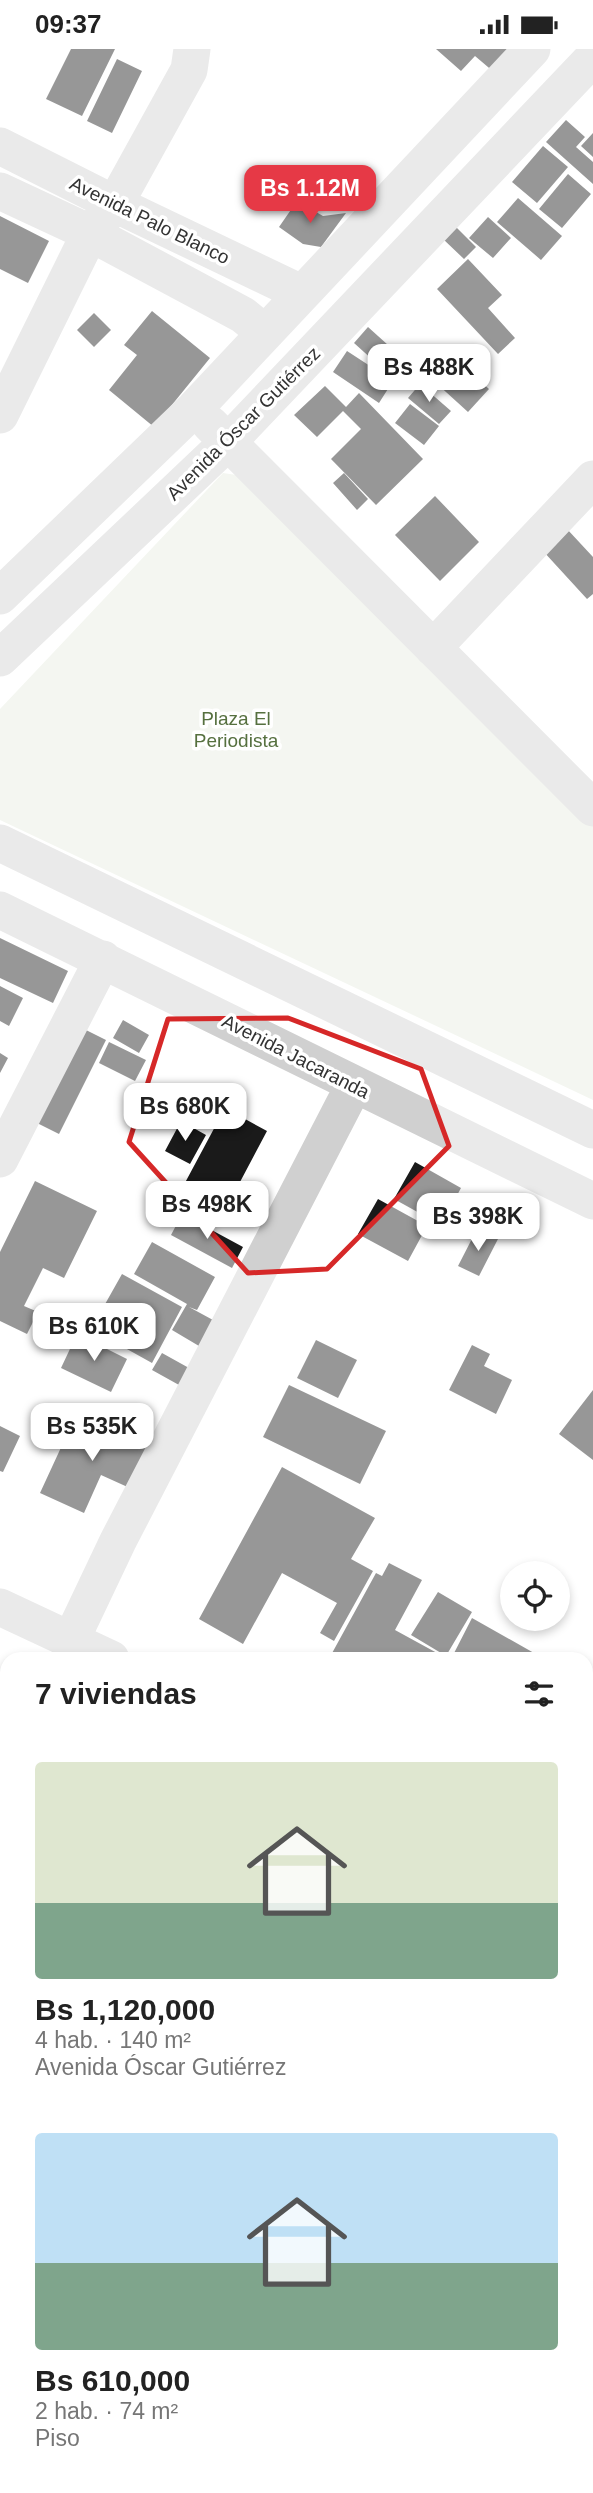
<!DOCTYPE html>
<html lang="es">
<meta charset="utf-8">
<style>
:root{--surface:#fff;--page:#f6f6f6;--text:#222;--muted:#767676;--accent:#e63946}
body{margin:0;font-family:Helvetica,sans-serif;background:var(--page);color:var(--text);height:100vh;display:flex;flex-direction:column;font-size:26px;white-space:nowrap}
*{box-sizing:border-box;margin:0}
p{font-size:23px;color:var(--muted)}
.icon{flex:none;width:38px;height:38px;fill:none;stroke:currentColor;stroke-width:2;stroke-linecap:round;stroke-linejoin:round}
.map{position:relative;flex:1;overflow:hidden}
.drawer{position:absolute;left:0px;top:1603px;width:593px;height:842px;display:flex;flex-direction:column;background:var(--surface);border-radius:21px 21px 0 0;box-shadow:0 4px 10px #0003}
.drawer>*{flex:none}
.buttons{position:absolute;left:500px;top:1512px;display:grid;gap:14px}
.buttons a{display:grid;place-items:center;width:70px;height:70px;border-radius:50%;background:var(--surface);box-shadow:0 4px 10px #0003;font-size:35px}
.price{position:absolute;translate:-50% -60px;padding:0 16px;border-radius:14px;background:#fff;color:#222;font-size:23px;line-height:46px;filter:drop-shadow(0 2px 4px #0008)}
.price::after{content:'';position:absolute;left:50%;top:42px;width:21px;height:16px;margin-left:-10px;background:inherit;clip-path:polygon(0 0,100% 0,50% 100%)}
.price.selected{background:var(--accent);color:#fff}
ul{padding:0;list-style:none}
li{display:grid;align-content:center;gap:14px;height:371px;padding:0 35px}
li span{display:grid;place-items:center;height:217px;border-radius:7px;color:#555}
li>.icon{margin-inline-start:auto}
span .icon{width:126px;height:126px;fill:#fffc;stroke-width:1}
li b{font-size:30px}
h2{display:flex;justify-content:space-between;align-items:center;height:84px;padding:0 35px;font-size:30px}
.status{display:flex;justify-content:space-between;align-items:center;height:49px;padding:0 35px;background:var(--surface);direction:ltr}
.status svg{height:19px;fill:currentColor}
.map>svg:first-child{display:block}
.green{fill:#e6ecdf}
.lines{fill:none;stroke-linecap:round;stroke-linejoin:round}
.stream{stroke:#cfe2ee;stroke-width:10}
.building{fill:#1a1a1a}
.path{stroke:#cdcdcd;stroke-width:4.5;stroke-dasharray:3.5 3.5;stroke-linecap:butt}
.street{stroke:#d0d0d0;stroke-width:37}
.primary{stroke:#ababab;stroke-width:38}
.marked{fill:none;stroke:#d62828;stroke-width:5;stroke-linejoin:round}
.labels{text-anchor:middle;stroke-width:7;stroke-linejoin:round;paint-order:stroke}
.street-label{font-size:19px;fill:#333;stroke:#fff}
.park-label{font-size:19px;fill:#56703f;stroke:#fff}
</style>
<div class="status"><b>09:37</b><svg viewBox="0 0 49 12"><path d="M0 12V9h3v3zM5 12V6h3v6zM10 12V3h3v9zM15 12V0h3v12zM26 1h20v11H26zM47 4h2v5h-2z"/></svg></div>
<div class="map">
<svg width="593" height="2444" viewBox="0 0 593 2444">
<rect width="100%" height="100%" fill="#fff"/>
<path class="green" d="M223,424L243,427L593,777V1051L0,771V660Z
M7,1982V2165L0,2160V1992Z"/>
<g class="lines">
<path class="stream" d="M586,1718L590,1714"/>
</g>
<path class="building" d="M71,0H115L82,67L46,50Z
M436,0H516L495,24L475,7L461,22Z
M117,10L142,22L112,84L87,72Z
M566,71L585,88L576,98L593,113V135L546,93Z
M593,84V108L581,97Z
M543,97L568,118L537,154L512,133Z
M568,125L591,145L562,179L539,160Z
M518,149L562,187L541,211L497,173Z
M297,152L323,167L346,164L321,198L303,195L279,178Z
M0,167L49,192L28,234L0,220Z
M488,168L511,189L493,209L469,189Z
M455,177L476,198L464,210L443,190Z
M468,210L502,246L488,259L515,289L498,305L437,240Z
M152,262L210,309L154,378L109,341L137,306L124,296Z
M94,264L111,281L94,298L77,281Z
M368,278L408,314L394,330L354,294Z
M445,300L489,340L468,363L424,323Z
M347,302L393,332L379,354L333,323Z
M420,335L451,362L439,375L408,349Z
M325,337L346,358L359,344L423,410L376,456L331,410L361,380L343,362L317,388L294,366Z
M410,355L439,377L424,396L395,374Z
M344,424L368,450L357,461L333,434Z
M435,447L479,493L440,532L395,486Z
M567,480L593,508V545L587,550L543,502Z
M0,889L68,922L53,954L0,929Z
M0,937L23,949L9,977L0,972Z
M123,971L149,986L139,1004L113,989Z
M82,979L106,991L59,1085L35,1073Z
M109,993L146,1011L135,1032L99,1014Z
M0,1004L8,1009L0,1024Z
M225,1059L267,1082L222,1167L179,1145Z
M181,1072L206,1086L190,1115L165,1102Z
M415,1113L461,1139L441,1176L394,1150Z
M35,1132L97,1162L64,1229L43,1219L24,1257L38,1263L27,1285L0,1272V1203Z
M378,1150L427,1177L408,1212L358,1185Z
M182,1165L243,1198L232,1219L171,1186Z
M477,1180L498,1190L479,1227L458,1217Z
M152,1193L215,1228L197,1261L189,1258L213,1271L199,1297L172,1281L187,1255L134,1225Z
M122,1225L182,1258L152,1314L91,1280Z
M77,1285L127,1310L111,1343L61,1319Z
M316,1291L357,1311L338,1349L297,1329Z
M472,1296L490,1305L484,1317L512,1331L496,1365L449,1341Z
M162,1304L189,1319L179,1336L152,1321Z
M289,1336L386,1382L360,1435L263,1388Z
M593,1341V1411L559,1385Z
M76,1366L150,1400L132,1440L101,1426L84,1464L40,1444Z
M0,1377L20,1387L3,1423L0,1422Z
M282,1418L375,1469L351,1510L373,1522L334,1592L320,1584L337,1554L282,1524L243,1595L199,1570Z
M389,1514L422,1531L395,1581L448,1610H337L331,1606L376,1524L382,1527Z
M438,1543L472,1563L446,1607L411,1586Z
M472,1569L534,1604L530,1610H451Z
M586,1626L593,1629V1689L586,1695Z
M586,1999L593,2004V2073L586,2068Z
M586,2159L593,2168V2211L586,2203Z
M0,2187L7,2192V2202L0,2212Z
M586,2398L593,2402V2444H558L562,2438H586Z
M244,2438H262L272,2444H240Z
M403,2438H486L495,2444H403L400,2442Z"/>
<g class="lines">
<path class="path" d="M195,2444L198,2438"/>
<path class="street" d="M0,97L115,155L301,244
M0,142L90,184L243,266L265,284
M0,366L90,184L115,155L189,21L192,0
M210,375L593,759
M0,547L194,360L532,0
M433,599L593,430
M0,609L228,393L593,9
M0,794L593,1081
M0,861L593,1152
M0,1110L103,910
M0,1558L111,1610
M71,1591L118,1492L354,1036
M586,2252L593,2255
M586,2293L593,2296
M586,2346L593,2334
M532,2444L535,2438"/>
<path class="primary" d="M586,1791L593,1784
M586,1886L593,1879
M0,2368L7,2361
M27,2444L33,2438"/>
</g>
<path d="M0 0H593V2444H0ZM288,969L421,1020L449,1097L327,1220L248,1224L129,1093L168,970Z" fill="#fff" fill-opacity=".55" fill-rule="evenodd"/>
<path class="marked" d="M288,969L421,1020L449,1097L327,1220L248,1224L129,1093L168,970Z"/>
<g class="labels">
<g class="street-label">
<text transform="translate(150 171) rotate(26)" y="7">Avenida Palo Blanco</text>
<text transform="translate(243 374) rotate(-45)" y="7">Avenida Óscar Gutiérrez</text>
<text transform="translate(296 1007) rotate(27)" y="7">Avenida Jacaranda</text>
</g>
<g class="park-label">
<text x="236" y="676">Plaza El<tspan x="236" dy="22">Periodista</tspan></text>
</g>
</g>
</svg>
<div class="buttons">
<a><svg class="icon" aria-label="locate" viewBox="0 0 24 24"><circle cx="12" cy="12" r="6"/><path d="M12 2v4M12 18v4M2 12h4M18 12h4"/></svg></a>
</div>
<b class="price selected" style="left:310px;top:176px">Bs 1.12M</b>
<b class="price" style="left:429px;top:355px">Bs 488K</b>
<b class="price" style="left:185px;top:1094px">Bs 680K</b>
<b class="price" style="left:207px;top:1192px">Bs 498K</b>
<b class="price" style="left:478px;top:1204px">Bs 398K</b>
<b class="price" style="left:94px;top:1314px">Bs 610K</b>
<b class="price" style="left:92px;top:1414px">Bs 535K</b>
<section class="drawer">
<h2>7 viviendas<svg class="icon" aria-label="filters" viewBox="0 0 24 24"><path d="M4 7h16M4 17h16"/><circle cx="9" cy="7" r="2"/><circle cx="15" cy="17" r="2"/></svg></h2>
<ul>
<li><span style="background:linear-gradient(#dfe7d0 65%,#7fa58c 0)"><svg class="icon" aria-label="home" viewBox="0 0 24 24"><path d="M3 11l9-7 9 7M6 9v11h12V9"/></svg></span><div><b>Bs 1,120,000</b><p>4 hab. · 140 m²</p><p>Avenida Óscar Gutiérrez</p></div></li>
<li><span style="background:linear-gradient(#bfe0f5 60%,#7fa58c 0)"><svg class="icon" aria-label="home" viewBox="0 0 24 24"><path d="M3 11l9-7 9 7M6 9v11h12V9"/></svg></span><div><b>Bs 610,000</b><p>2 hab. · 74 m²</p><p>Piso</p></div></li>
</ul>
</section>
</div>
